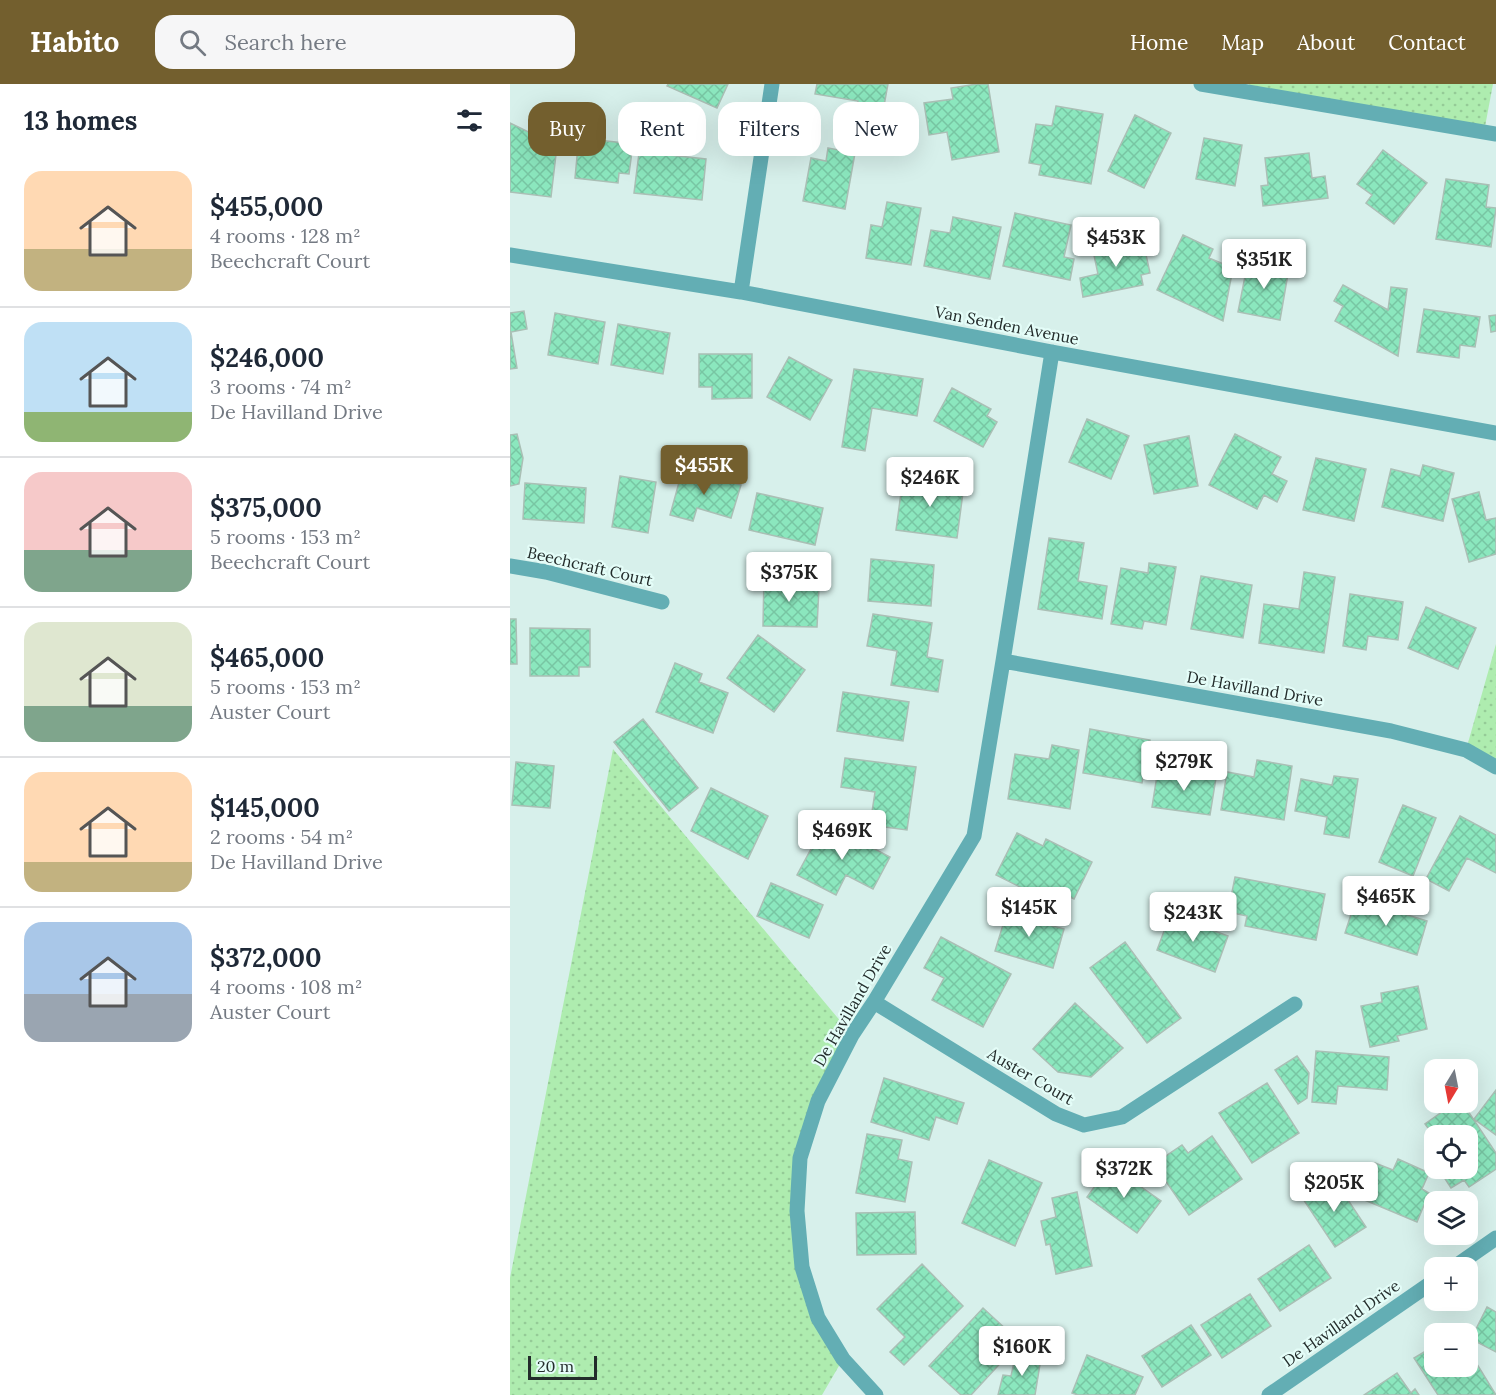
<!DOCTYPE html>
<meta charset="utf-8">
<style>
:root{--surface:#fff;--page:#f6f6f7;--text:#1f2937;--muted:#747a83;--line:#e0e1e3;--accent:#735f2e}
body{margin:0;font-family:Lora,serif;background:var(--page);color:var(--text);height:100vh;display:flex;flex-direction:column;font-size:22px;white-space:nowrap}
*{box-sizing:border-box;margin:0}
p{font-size:20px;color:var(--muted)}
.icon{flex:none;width:33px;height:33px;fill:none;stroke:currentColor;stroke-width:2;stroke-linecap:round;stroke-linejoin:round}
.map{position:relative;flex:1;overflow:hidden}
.panel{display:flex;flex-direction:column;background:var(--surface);width:510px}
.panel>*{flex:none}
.guide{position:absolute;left:18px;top:18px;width:570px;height:54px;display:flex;gap:12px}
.needle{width:39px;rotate:190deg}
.fabs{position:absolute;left:914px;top:975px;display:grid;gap:12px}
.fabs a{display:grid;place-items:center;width:54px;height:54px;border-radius:12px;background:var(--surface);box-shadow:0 6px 24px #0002;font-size:30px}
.scale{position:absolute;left:18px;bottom:15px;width:69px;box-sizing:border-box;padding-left:6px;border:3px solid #232c2b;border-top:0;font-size:16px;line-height:21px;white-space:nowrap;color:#232c2b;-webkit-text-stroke:4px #e4fdf8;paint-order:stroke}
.price{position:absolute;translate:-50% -51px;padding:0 14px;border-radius:6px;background:#fff;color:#222;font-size:20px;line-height:39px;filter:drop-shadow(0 2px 3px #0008)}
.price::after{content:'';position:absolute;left:50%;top:36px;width:18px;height:14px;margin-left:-9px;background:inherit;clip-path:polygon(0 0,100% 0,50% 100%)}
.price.selected{background:var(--accent);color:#fff}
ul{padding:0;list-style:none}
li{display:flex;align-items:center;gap:18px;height:150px;padding:0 24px}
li+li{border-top:2px solid var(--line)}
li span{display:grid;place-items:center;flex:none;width:168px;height:120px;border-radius:18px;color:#555}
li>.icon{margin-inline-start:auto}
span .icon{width:72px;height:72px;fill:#fffc;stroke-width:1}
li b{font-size:26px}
h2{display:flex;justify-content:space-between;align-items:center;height:72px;padding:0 24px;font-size:26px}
.tag{padding:0 21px;border-radius:18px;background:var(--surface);box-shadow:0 6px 24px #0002;font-size:21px;line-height:54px}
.tag.selected{background:var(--accent);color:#fff}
header{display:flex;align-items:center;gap:36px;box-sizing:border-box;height:84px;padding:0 30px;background:var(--accent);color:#fff}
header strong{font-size:28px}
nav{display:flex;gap:33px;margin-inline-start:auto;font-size:21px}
.search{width:420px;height:54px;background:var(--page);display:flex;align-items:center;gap:15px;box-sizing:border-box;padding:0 21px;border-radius:18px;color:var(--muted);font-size:22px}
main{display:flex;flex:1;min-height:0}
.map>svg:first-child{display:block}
.park{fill:url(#park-dots)}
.building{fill:url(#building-cross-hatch);stroke:#aabfb5;stroke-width:1.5}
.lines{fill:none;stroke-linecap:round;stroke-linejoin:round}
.minor{stroke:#63aeb4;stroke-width:15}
.labels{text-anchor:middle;stroke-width:4.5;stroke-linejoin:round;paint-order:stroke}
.street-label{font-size:16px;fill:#232c2b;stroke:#e4fdf8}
</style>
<header>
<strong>Habito</strong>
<div class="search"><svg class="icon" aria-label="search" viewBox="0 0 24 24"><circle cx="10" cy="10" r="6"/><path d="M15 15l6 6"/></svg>Search here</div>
<nav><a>Home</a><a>Map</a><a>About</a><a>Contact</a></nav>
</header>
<main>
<section class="panel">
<h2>13 homes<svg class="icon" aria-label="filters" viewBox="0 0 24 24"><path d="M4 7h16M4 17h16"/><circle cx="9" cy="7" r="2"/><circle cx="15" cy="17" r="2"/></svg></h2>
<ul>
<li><span style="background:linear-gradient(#ffd9b3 65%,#c2b280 0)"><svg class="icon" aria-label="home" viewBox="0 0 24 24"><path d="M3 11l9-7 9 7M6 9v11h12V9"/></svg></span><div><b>$455,000</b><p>4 rooms · 128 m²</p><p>Beechcraft Court</p></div></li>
<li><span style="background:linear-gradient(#bfe0f5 75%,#8fb573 0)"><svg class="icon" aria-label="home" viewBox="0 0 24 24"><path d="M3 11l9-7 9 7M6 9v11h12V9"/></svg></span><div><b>$246,000</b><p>3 rooms · 74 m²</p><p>De Havilland Drive</p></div></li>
<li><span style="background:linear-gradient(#f6c9c9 65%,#7fa58c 0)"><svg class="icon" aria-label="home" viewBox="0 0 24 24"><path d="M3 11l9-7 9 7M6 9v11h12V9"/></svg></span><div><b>$375,000</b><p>5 rooms · 153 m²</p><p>Beechcraft Court</p></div></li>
<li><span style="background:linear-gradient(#dfe7d0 70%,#7fa58c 0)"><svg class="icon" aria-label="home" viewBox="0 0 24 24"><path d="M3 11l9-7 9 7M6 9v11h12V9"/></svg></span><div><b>$465,000</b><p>5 rooms · 153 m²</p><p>Auster Court</p></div></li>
<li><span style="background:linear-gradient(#ffd9b3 75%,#c2b280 0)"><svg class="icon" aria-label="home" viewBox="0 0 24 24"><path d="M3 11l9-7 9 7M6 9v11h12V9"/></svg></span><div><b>$145,000</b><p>2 rooms · 54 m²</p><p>De Havilland Drive</p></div></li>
<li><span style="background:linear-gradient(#a9c7e8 60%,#9aa5b1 0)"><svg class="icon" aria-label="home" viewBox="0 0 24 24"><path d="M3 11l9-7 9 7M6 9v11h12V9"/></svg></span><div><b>$372,000</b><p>4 rooms · 108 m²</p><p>Auster Court</p></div></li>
</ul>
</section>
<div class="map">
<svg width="986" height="1311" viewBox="0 0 986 1311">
<defs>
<pattern id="park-dots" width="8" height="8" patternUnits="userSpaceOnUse" patternTransform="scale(1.5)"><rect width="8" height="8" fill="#aeecaf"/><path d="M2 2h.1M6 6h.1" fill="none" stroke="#95cb97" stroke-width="1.8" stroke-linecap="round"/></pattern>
<pattern id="building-cross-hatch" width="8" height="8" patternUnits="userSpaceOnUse" patternTransform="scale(1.5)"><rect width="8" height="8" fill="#8be7be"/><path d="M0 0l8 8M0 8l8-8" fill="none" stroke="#78c6a3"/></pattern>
</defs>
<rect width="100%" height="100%" fill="#d7f0eb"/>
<path class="park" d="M739,0H983L974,48L737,9Z
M986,560V683L956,666Z
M103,665L342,951L290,1074L292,1183L333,1275L312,1311H0V1194Z"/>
<path class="building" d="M158,0H218L207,24L157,2Z
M307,0H378L369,49L343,45L348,17L305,10Z
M467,0H478L489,68L442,76L437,48L419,51L414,19L443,15L441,4Z
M546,22L593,30L581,100L529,91L531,81L519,79L526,40L542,42Z
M625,31L661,49L634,104L598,87Z
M0,39L47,62L41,113L0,108Z
M131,53L152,55L150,70L196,75L192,116L124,109Z
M694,54L732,61L725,102L686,95Z
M88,56L123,60L119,90L109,89L108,99L65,94L68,62L87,65Z
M318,64L345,69L335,125L293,117L301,74L316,77Z
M873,66L917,99L884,140L856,119L862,111L847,100Z
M799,69L802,94L815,92L818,114L753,122L751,102L758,101L755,74Z
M936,95L979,101L976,123L986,124L981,163L926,155Z
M377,118L411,124L401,181L356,174L361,141L372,143Z
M505,129L561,141L554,173L564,175L560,196L493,182Z
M443,133L491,143L480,195L414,182L421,146L440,149Z
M673,151L703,165L699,174L723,184L713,237L647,206Z
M623,154L625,168L635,166L640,189L631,191L633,201L573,213L570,194L588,190L582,162Z
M738,177L779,184L770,236L728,228Z
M833,201L878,226L881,203L897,205L888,272L825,237L833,222L824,217Z
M914,225L970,233L965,263L950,261L949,274L907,268Z
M14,227L17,245L1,248L7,284L0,285V229Z
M45,229L95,238L88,280L38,271Z
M986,231V247L981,248L979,232Z
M108,240L160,249L153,290L101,281Z
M189,270H242V314L202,315V303H189Z
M279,273L322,296L300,336L257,313Z
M344,285L413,295L407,332L362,324L355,367L332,363Z
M442,304L481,325L477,332L487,338L473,363L424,337Z
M577,335L619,352L601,395L559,378Z
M7,350L13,374L9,400L0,402V351Z
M725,350L771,373L762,390L777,397L767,418L754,411L747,425L699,401Z
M679,352L688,402L644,410L634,361Z
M806,374L856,385L844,437L793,426Z
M913,381L944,389L933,437L872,423L881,385L910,392Z
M173,384L231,401L221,434L187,424L183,437L160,431Z
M110,392L146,398L138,449L102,443Z
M393,394L454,401L447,454L386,446Z
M15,399L76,404L74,439L13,435Z
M969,408L976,436L986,434V470L959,478L942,415Z
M247,409L313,424L305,461L239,446Z
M539,454L574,459L568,497L597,502L592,535L528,525Z
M361,475L424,481L421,522L358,517Z
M639,479L666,483L656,541L634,537L632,545L601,540L611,484L638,489Z
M794,488L825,493L814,569L749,559L754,520L789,525Z
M254,490L279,491V503L309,504L307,543L253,542Z
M691,492L742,501L733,554L681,545Z
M840,510L893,518L888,556L858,552L856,566L833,562Z
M916,523L966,544L948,585L898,564Z
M363,530L422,539L417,573L433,576L428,608L381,601L387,567L357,562Z
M0,535H6L7,580H0Z
M20,544L80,545V583H69V592H20Z
M248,551L295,586L264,628L217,594Z
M165,579L192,590L189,598L218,609L203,649L146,628Z
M333,608L399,618L393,657L327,647Z
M133,635L188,704L159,727L104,658Z
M580,645L640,656L632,699L573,689Z
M542,661L569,666L560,725L498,715L505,670L539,675Z
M335,674L406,683L397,746L360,741L365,708L331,703Z
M747,676L782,682L774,736L711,726L717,688L744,693Z
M6,678L44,682L40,724L2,721Z
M648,685L706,694L700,731L642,723Z
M824,692L848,695L839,754L814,750L817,733L785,727L791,695L822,701Z
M201,704L258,732L238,775L181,747Z
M893,721L926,734L903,792L869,778Z
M950,732L986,751V789L957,774L939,807L916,795Z
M315,739L380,773L363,805L336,791L326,811L287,791Z
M507,749L533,762L536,755L582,778L564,815L552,809L546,821L486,791Z
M725,793L815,810L806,856L735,842L737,832L718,828Z
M261,799L313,821L299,854L247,832Z
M846,815L917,837L907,871L835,849Z
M500,818L523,826L520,836L554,845L543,884L485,867Z
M660,831L718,852L705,888L647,866Z
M431,853L501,890L473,943L422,916L434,894L414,884Z
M615,858L671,934L637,959L580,884Z
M908,902L917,945L887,952L889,957L860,963L851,922L872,918L871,909Z
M565,919L613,964L581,993L548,988L523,965Z
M806,967L879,973L877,1006L828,1002L826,1020L802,1018Z
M787,972L799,989L797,1014L788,1020L765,986Z
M374,994L454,1019L447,1040L426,1033L419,1056L361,1038Z
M757,999L789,1049L742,1079L709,1029Z
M986,1006V1051L964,1035Z
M946,1018H952L986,1069V1085L959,1103L954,1096L941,1104L928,1084H957V1052H924L915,1040Z
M357,1050L392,1056L388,1075L402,1078L395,1118L346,1109Z
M702,1052L732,1095L679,1131L644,1080L672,1061L678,1069Z
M888,1075L919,1089L912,1105L919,1109L907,1138L850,1114L865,1079L883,1086Z
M479,1076L532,1099L505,1162L452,1139Z
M600,1081L651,1117L627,1149L577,1113Z
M824,1095L856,1143L825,1163L793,1115Z
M567,1108L582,1182L546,1190L540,1160L536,1161L531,1137L546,1133L542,1114Z
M405,1128L406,1170L347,1171L346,1129Z
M799,1161L821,1194L770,1227L748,1195Z
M412,1180L453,1222L394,1281L380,1268L395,1253L367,1225Z
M740,1210L761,1242L712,1274L691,1241Z
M977,1223L986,1228V1268L961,1255Z
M473,1224L510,1258L461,1311H451L419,1282Z
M681,1241L701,1271L652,1303L632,1272Z
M924,1262V1282H957V1264L986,1311H928L904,1274Z
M506,1269L531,1274L525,1311H488L493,1291L501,1292Z
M577,1271L633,1293L625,1311H568L562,1309Z
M887,1289L901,1309L905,1305L909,1311H854Z"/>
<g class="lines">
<path class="minor" d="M691,0L986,50
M0,171L231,208L542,268L986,349
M231,208L262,0
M0,482L36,488L152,518
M493,577L881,647L956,666L986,683
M364,918L546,1030L574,1041L612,1033L785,920
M943,1184L986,1154
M366,1311L333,1275L308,1234L292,1183L287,1127L290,1074L308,1017L342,951L364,918L464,752L493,577L542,268
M759,1311L924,1197"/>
</g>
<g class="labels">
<g class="street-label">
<text transform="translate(497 241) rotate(11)" y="6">Van Senden Avenue</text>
<text transform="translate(80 482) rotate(13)" y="6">Beechcraft Court</text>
<text transform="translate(745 604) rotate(10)" y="6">De Havilland Drive</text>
<text transform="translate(342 921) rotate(-60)" y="6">De Havilland Drive</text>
<text transform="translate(521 992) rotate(30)" y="6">Auster Court</text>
<text transform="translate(831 1239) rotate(-35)" y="6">De Havilland Drive</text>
</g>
</g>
</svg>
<div class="fabs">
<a><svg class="needle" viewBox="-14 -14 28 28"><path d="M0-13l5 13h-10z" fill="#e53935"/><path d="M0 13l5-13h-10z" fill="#747a83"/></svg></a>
<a><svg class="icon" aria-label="locate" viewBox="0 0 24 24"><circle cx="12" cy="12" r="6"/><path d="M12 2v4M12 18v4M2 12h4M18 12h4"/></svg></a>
<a><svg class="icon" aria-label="layers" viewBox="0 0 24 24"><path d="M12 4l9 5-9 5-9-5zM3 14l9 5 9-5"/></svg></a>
<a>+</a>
<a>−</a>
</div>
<div class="scale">20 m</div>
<b class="price" style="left:606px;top:184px">$453K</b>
<b class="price" style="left:754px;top:206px">$351K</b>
<b class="price selected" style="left:194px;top:412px">$455K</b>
<b class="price" style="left:420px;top:424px">$246K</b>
<b class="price" style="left:279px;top:519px">$375K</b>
<b class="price" style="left:674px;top:708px">$279K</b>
<b class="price" style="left:332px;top:777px">$469K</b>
<b class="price" style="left:876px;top:843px">$465K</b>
<b class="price" style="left:519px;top:854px">$145K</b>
<b class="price" style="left:683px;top:859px">$243K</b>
<b class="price" style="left:614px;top:1115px">$372K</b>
<b class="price" style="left:824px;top:1129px">$205K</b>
<b class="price" style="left:512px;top:1293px">$160K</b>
<div class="guide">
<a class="tag selected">Buy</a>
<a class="tag">Rent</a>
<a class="tag">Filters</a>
<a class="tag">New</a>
</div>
</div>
</main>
